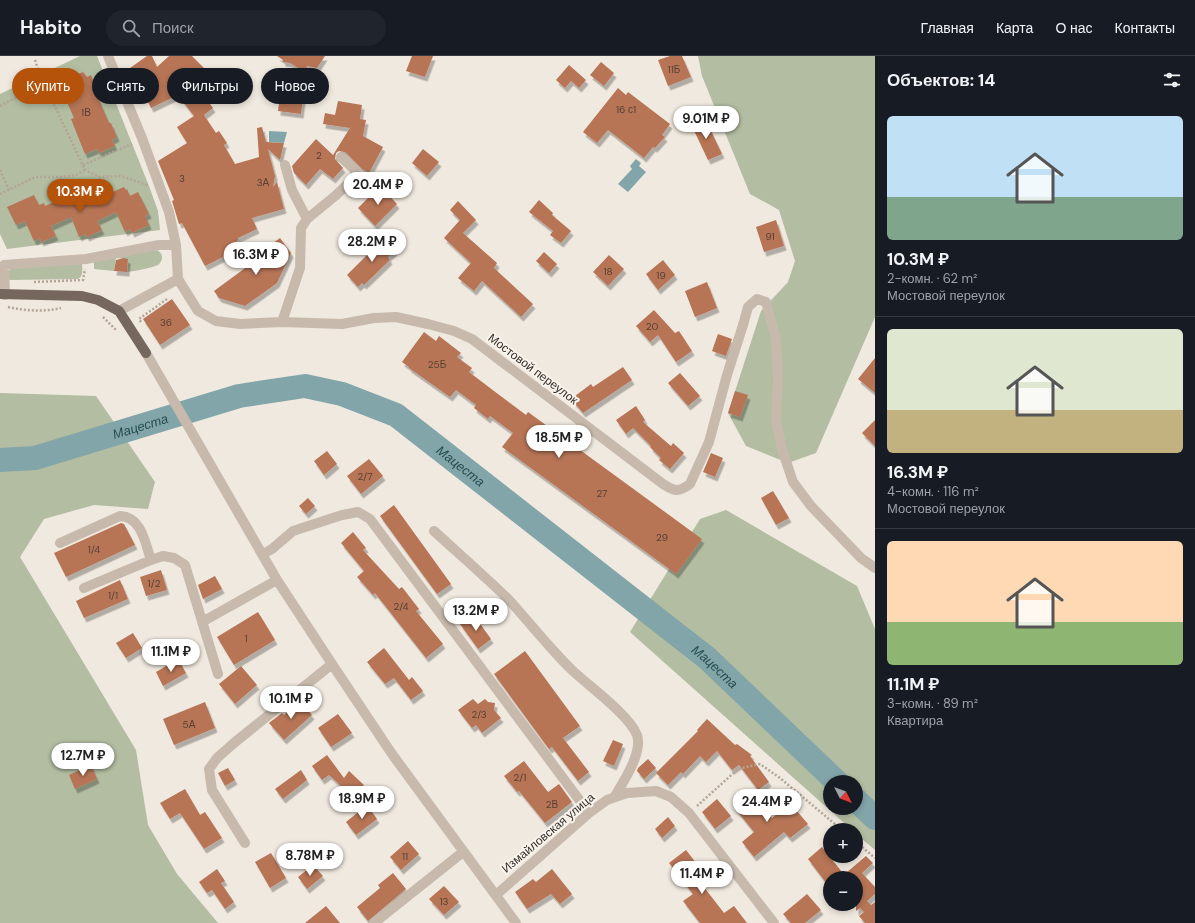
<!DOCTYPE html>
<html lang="ru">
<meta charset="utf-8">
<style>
:root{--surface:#171b24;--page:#20242c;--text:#f1f3f6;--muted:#9ea1a6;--line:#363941;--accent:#b45309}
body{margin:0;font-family:"DM Sans",sans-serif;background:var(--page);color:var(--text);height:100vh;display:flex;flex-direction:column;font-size:15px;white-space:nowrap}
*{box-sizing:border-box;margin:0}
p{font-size:13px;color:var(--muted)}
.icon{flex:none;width:22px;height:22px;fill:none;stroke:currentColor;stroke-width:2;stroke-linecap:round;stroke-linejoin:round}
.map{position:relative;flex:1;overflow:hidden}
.sheet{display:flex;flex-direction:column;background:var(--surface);width:320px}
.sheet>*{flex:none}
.top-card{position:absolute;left:12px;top:12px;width:380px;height:36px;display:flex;gap:8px}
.needle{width:26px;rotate:132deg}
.buttons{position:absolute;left:823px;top:719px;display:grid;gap:8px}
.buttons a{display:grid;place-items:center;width:40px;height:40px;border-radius:50%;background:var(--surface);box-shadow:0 2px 6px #0003;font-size:20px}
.price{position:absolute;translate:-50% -34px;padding:0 9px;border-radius:14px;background:#fff;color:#222;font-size:13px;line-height:26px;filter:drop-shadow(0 1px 2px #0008)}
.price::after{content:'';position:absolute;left:50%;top:24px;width:12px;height:9px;margin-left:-6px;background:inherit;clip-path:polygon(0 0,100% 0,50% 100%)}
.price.active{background:var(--accent);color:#fff}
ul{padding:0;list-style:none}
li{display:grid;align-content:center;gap:8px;height:212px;padding:0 12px}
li+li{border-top:1px solid var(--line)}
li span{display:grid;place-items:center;height:124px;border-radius:6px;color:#555}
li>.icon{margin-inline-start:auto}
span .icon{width:72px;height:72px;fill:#fffc;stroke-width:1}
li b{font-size:17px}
h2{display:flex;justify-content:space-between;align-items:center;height:48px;padding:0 12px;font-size:17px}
.tag{padding:0 14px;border-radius:18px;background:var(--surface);box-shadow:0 2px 6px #0003;font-size:14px;line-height:36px}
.tag.active{background:var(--accent);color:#fff}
header{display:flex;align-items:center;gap:24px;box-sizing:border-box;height:56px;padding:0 20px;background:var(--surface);border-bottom:1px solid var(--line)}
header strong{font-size:19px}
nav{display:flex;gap:22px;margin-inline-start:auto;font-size:14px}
.search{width:280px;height:36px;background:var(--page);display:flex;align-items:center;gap:10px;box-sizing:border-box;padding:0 14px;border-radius:22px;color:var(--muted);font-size:15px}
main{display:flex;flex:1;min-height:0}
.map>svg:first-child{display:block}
.green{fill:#b2bda1;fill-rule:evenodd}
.water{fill:#82a5a9}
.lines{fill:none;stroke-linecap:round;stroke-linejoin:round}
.river{stroke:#82a5a9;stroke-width:24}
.building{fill:#b77456;filter:url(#shadow)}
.path{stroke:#b2a597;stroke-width:2.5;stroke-dasharray:2 2;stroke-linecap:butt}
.minor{stroke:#c7baad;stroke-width:10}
.major{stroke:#76675e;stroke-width:10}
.labels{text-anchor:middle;stroke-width:4;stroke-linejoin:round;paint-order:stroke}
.number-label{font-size:10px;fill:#564035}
.street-label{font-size:12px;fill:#362f2a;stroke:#f8f3eb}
.water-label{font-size:13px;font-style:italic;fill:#254c52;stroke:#f8f3eb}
</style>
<header>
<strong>Habito</strong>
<div class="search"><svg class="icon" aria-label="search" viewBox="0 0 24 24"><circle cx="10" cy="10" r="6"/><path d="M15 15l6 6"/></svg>Поиск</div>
<nav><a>Главная</a><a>Карта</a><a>О нас</a><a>Контакты</a></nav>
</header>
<main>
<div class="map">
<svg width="875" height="867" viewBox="0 0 875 867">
<defs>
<filter id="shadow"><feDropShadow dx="2.5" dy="4.5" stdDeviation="0" flood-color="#0004"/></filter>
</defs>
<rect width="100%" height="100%" fill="#f0e9df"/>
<path class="green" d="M80,0H97L149,130L158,155L160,174L7,193L0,178V38Z
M698,0H875V261L816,397L788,407L746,390L728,357L761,255L788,226L795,205L779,154L750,138L702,20Z
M153,193C157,194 162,196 162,201C162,204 160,208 158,209C152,212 134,215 127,216L128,203L116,202L114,215L94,213V206Z
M82,206C82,212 84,220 78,223L10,224L7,222L8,216L11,213Z
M0,337L96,340L155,426L148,453L94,449L44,463L20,501L136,694L148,769L177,818L218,867H0Z
M726,454L857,530L875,573V794L856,778V774H852L630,576L700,463ZM830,726H856V752H830Z"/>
<path class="water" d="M269,75L287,76L284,87L269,86Z
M636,103L641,107L639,110L646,116L628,136L618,128L632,113L630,110Z"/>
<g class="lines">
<g class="river">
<path id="s1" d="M0,404L35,402L239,340L305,330L342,338L396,359L707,602L837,726"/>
<path d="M856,744L875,762"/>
</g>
</g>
<path class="building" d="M147,0H152L157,11L169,0H192L205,13L193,25L213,52L204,59L216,77L219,75L227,87L224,89L235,108L259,101L257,72L262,71L266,86L284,87L280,104L268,93L275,120L273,131L277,126L284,153L252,162L257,173L238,182V184L223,201L205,210L182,167L179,168L172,145L174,144L158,105L187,87L177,71L194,60L178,39L151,52L142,33L130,12Z
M277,0H325L317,12L307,10L306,17L290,7L283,6V4Z
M412,0H433L425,21L406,15Z
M670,0H682L691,21L668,30L658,4Z
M601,6L614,17L604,30L590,19Z
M569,9L586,24L579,32L571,25L565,32L556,24Z
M83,16L87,21L91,19L96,32L94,33L109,67H111L117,81L112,84L115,90L99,97L97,93L85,98L71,63L74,62L61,32L64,30V28L71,25L69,22Z
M282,26L305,29L301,58L278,55Z
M618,32L626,39L628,36L670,68L662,79L665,81L655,92L653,91L644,102L608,74L597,87L583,76Z
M338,45L362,49L360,63L366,64L363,80L383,91L369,117L362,113L345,96L339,95L336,97L335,103L343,112L333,123L320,113L306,129L294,117L292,110L316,83L333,99L350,72L323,68L325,57L335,59Z
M701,63L706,72L709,71L722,98L708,104L691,68Z
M423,93L439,106L427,120L412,107Z
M380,130L397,148L375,170L358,152Z
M124,131L126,134L127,133L130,140L138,136L149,158L145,160L149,169L132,177L130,173L125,176L116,156L97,165L102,174L87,181L85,178L79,181L71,161L51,170L56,180L41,186L40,182L34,185L25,165L16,169L7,151L34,139L39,149L44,147L45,150L79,135L84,146L89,143L90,146Z
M539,144L553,157L552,159L571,175L561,187L550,179L553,175L529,156Z
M458,145L476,164L463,177L497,207L494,212L533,248L521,261L482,225L474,235L458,222L471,207L444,182L460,164L450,154Z
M776,164L784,190L764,196L756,171Z
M280,182L291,197L277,227L245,250L219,242L214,235L252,207L250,204Z
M384,182L395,195L388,201L390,204L364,229L362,227L358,231L347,219L367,199L366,198Z
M544,196L557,208L549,217L536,205Z
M609,199L624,213L608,230L593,216Z
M124,202L128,203L127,216L114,215L116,204Z
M663,204L675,219L658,234L646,218Z
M707,226L717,252L695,261L685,235Z
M172,243L190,269L160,289L143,263Z
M654,254L675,277L679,275L692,295L676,306L658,279L650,286L636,270Z
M424,276L436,285L439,280L461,297L457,301L472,312L469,316L494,335L526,359L528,356L702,483L676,518L502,391L513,377L490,360L488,363L474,352L476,349L456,334L450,341L409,312V311L402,306Z
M718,278L732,283L726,300L712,295Z
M875,302V337L858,323Z
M623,311L632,324L583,357L571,343L591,328L593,331Z
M680,317L700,340L688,350L668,327Z
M735,335L748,339L740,361L728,357Z
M636,350L645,364L643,366L671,390L673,387L684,397L670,413L659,404L661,402L650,391L651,390L633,372L626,378L616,364Z
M875,364V390L862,377Z
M327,395L337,408L324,419L314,405Z
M711,397L723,402L715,421L703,416Z
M369,403L383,420L361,438L347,420Z
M773,435L789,462L776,469L761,442Z
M308,442L315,450L306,458L299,450Z
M394,449L451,528L437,538L380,460Z
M121,467L124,468L135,489L66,521L54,497Z
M353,476L366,492L363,494L399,533L402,531L419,553L416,555L443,588L426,602L375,537L373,539L357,521L364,515L341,487Z
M161,514L167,534L146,540L140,521Z
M215,520L222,533L203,543L198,529Z
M120,524L128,543L84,562L76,545Z
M258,556L275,584L234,609L217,581Z
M473,558L491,583L478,593L460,568Z
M133,577L142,592L126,602L116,587Z
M384,592L409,624L412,621L423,635L411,644L394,622L385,628L367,606Z
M525,595L580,670L563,682L589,716L578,725L552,691L549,693L494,618Z
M178,603L186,617L163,630L156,616Z
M241,610L257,629L235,648L219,628Z
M473,643L478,648L485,643L488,646L495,647L494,654L501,662L482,677L476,669L472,672L458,654Z
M299,644L312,659L284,684L269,667L282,657L284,659Z
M205,646L215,672L174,689L163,663Z
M338,658L352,677L331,691L318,672Z
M707,663L735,689L737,688L752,699L750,700L769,726L758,734L739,709L732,714L717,695L706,706L700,700L683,718L681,716L668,729L656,717L698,675L697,674Z
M613,684L623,688L614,710L603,705Z
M327,699L344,722L349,715L364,729L353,741L329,719L322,724L312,710Z
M648,703L656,712L644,723L637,715L638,712Z
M524,705L548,736L559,728L572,746L545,767L519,735L517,736L504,720Z
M91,709L97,723L75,733L69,719Z
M228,712L235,724L225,730L218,717Z
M301,714L307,724L283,743L275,733Z
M185,733L200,759L205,756L222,782L204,793L180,757L170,763L160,747Z
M751,736L772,762L790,747L808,768L790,782L784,776L754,801L742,786L754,776L733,750Z
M717,743L731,760L715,773L702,756Z
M367,749L377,763L356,779L346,766Z
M668,761L675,770L662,782L655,773Z
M408,785L419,798L401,814L390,801Z
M822,791L842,816L835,822H830V826L827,828L808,803Z
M686,794L700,812L693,817L724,857L734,850L747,867H700L683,845L693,838L669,807Z
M271,797L286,822L270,832L255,806Z
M866,800L873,807L862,817L875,831V838L867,845L871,849L875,846V867H865L859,860L864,856L860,852L856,855V822H840Z
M313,809L323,820L307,833L298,821Z
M217,813L225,825L221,827L234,846L225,853L212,834L207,837L199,826Z
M552,813L572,838L560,848L551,838L527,853L515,836L533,823L536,826Z
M393,817L406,833L368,865L357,851L380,832L378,829Z
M444,830L459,846L444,859L429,843Z
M807,838L821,854L805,867H791L783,858Z
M326,850L340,867H305Z"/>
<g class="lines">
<path class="path" d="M35,4L40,19L85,114L100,121L121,120L147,129
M0,50L44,27
M83,109L132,88
M0,114L9,134
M0,138L35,121H60L76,119L85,114
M34,226L83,224L85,213
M8,251C27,255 43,256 61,252
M103,261L116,274
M141,266L139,263L167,243
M697,750L738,713L760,708L780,722L842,774
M856,786L875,802"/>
<path class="minor" d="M108,0L142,82L169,156L176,189L178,223L198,255L216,265L240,268L282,266L342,268L374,262L396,261L428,268L454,275L472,283L663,428C674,435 678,437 690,428L709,386L727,319L743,269L748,251L757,243L766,246L776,283L778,321L776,364L782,393L793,426L811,450L861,502L875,512
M285,109L292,134L307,163
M5,239L4,209L86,203L159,189H176
M119,255L178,223
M282,266L300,212L301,172L307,163L335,140L355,121L356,115L341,101
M146,297L277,524L332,608L392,698L516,867
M434,475C459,498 486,521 510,545C531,568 550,593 573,615C589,630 629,659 637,679C643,696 624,725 615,740
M60,487L120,460C142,461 145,487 151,504
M263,498L272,493L293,475L342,459L358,456L370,463L589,757
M84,532L151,504L163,500L174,502L185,509L218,618
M202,566L277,524
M245,787L212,734L209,713L217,702L234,687L332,608
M496,839L589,757L607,744L627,737L656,735L671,741L689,757L774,867
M374,867L463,796"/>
<path class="major" d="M0,238L82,240L98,244L119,255L146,297"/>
</g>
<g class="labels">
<g class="number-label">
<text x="674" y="17">11Б</text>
<text x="626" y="57">16 с1</text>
<text x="86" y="60">1В</text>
<text x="319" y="103">2</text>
<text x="182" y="126">3</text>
<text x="263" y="130">3А</text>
<text x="770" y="184">91</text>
<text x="608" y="219">18</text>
<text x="661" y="223">19</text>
<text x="166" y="270">36</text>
<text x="652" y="274">20</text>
<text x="437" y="312">25Б</text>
<text x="365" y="424">2/7</text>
<text x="602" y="441">27</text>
<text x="662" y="485">29</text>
<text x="94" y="497">1/4</text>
<text x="154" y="531">1/2</text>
<text x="113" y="543">1/1</text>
<text x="401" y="554">2/4</text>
<text x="246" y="586">1</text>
<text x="479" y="662">2/3</text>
<text x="189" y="672">5А</text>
<text x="520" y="725">2/1</text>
<text x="552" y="752">2В</text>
<text x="405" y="804">11</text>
<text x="444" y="849">13</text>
</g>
<g class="street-label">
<text transform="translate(533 313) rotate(37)" y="4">Мостовой переулок</text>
<text transform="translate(548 777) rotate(-40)" y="4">Измайловская улица</text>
</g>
<g class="water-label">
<text dy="5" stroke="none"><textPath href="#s1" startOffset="145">Мацеста</textPath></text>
<text dy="5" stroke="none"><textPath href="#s1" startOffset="493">Мацеста</textPath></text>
<text dy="5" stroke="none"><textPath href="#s1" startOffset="817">Мацеста</textPath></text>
</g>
</g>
</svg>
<div class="buttons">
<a><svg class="needle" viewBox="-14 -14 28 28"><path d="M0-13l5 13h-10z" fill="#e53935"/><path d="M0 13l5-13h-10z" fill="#9ea1a6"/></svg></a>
<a>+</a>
<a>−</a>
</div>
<b class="price" style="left:706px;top:84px">9.01M ₽</b>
<b class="price" style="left:378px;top:150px">20.4M ₽</b>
<b class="price active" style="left:80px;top:157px">10.3M ₽</b>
<b class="price" style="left:372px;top:207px">28.2M ₽</b>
<b class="price" style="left:256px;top:220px">16.3M ₽</b>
<b class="price" style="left:559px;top:403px">18.5M ₽</b>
<b class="price" style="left:476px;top:576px">13.2M ₽</b>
<b class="price" style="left:171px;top:617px">11.1M ₽</b>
<b class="price" style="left:291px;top:664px">10.1M ₽</b>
<b class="price" style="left:83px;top:721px">12.7M ₽</b>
<b class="price" style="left:362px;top:764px">18.9M ₽</b>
<b class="price" style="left:767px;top:767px">24.4M ₽</b>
<b class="price" style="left:310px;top:821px">8.78M ₽</b>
<b class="price" style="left:702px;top:839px">11.4M ₽</b>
<div class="top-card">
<a class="tag active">Купить</a>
<a class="tag">Снять</a>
<a class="tag">Фильтры</a>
<a class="tag">Новое</a>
</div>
</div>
<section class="sheet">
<h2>Объектов: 14<svg class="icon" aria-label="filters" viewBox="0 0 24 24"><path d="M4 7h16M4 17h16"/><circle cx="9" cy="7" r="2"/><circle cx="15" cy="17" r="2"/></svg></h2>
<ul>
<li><span style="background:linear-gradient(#bfe0f5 65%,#7fa58c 0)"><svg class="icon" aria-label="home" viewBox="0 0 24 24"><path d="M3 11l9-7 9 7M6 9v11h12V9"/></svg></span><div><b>10.3M ₽</b><p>2-комн. · 62 m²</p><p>Мостовой переулок</p></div></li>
<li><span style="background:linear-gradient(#dfe7d0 65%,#c2b280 0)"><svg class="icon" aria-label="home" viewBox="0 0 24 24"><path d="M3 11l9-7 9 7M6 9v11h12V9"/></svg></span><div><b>16.3M ₽</b><p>4-комн. · 116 m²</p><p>Мостовой переулок</p></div></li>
<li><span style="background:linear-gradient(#ffd9b3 65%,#8fb573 0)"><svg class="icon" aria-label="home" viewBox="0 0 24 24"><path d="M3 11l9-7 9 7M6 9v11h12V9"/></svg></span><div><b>11.1M ₽</b><p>3-комн. · 89 m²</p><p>Квартира</p></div></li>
</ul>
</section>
</main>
